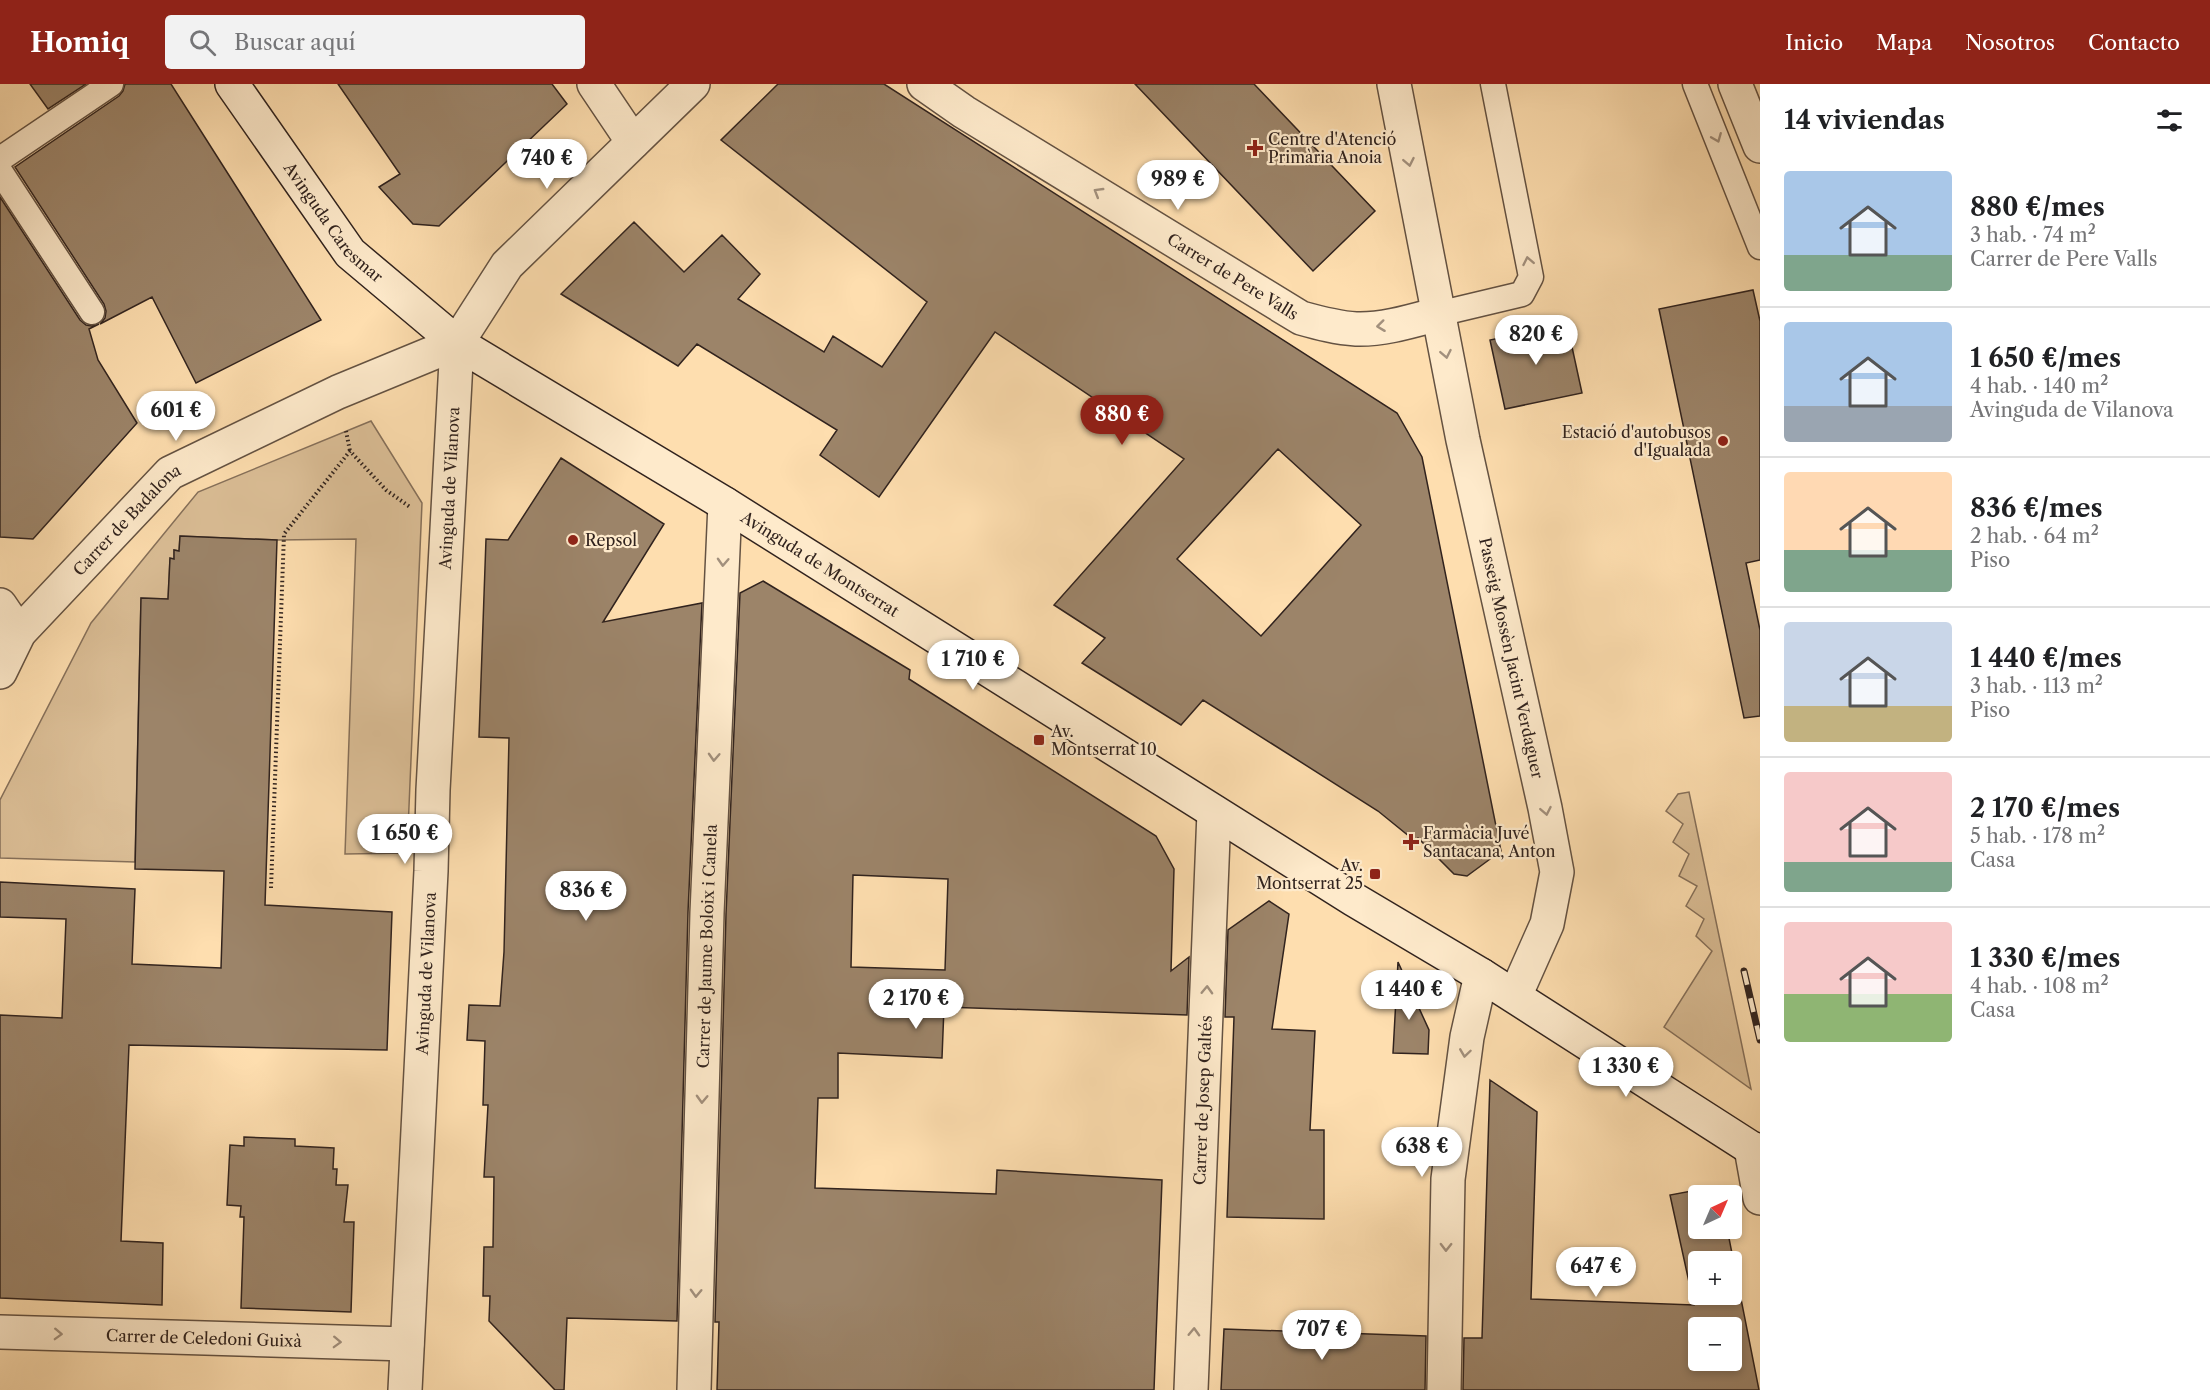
<!DOCTYPE html>
<html lang="es">
<meta charset="utf-8">
<style>
:root{--surface:#fff;--page:#f2f2f2;--text:#202124;--muted:#757577;--line:#e0e0e0;--accent:#8f2418}
body{margin:0;font-family:"Libre Caslon Text",serif;background:var(--page);color:var(--text);height:100vh;display:flex;flex-direction:column;font-size:22px;white-space:nowrap}
*{box-sizing:border-box;margin:0}
p{font-size:20px;color:var(--muted)}
.icon{flex:none;width:33px;height:33px;fill:none;stroke:currentColor;stroke-width:2;stroke-linecap:round;stroke-linejoin:round}
.map{position:relative;flex:1;overflow:hidden}
.sheet{display:flex;flex-direction:column;background:var(--surface);width:450px}
.sheet>*{flex:none}
.needle{width:39px;rotate:44deg}
.controls{position:absolute;left:1688px;top:1101px;display:grid;gap:12px}
.controls a{display:grid;place-items:center;width:54px;height:54px;border-radius:6px;background:var(--surface);box-shadow:0 3px 9px #0003;font-size:30px}
.price{position:absolute;translate:-50% -51px;padding:0 14px;border-radius:21px;background:#fff;color:#222;font-size:20px;line-height:39px;filter:drop-shadow(0 2px 3px #0008)}
.price::after{content:'';position:absolute;left:50%;top:36px;width:18px;height:14px;margin-left:-9px;background:inherit;clip-path:polygon(0 0,100% 0,50% 100%)}
.price.on{background:var(--accent);color:#fff}
ul{padding:0;list-style:none}
li{display:flex;align-items:center;gap:18px;height:150px;padding:0 24px}
li+li{border-top:2px solid var(--line)}
li span{display:grid;place-items:center;flex:none;width:168px;height:120px;border-radius:6px;color:#555}
li>.icon{margin-inline-start:auto}
span .icon{width:72px;height:72px;fill:#fffc;stroke-width:1}
li b{font-size:26px}
h2{display:flex;justify-content:space-between;align-items:center;height:72px;padding:0 24px;font-size:26px}
header{display:flex;align-items:center;gap:36px;box-sizing:border-box;height:84px;padding:0 30px;background:var(--accent);color:#fff}
header strong{font-size:28px}
nav{display:flex;gap:33px;margin-inline-start:auto;font-size:21px}
.search{width:420px;height:54px;background:var(--page);display:flex;align-items:center;gap:15px;box-sizing:border-box;padding:0 21px;border-radius:6px;color:var(--muted);font-size:22px}
main{display:flex;flex:1;min-height:0}
.map>svg:first-child{display:block}
.green{fill:#dbbe96;stroke:#86705a;stroke-width:1.5}
.building{fill:#9c8469;stroke:#31231e;stroke-width:1.5;fill-rule:evenodd}
.lines{fill:none;stroke-linecap:round;stroke-linejoin:round}
.lane-casing{stroke:#645242;stroke-width:27}
.street-casing{stroke:#645242;stroke-width:36}
.secondary-casing{stroke:#31231e;stroke-width:36}
.path{stroke:#31231e;stroke-width:4;stroke-dasharray:1.5 3;stroke-linecap:butt}
.lane{stroke:#feeacb;stroke-width:24}
.street{stroke:#feeacb;stroke-width:33}
.secondary{stroke:#feeacb;stroke-width:33}
.rail-casing{stroke:#31231e;stroke-width:7}
.rail{stroke:#feeacb;stroke-width:4.5;stroke-dasharray:14;stroke-linecap:butt}
.oneway{stroke:#a2907d}
.poi-dot{fill:#8f2418;stroke:#feeacb;stroke-width:2}
.labels{text-anchor:middle;stroke-width:4.5;stroke-linejoin:round;paint-order:stroke}
.poi-label{font-size:16px;fill:#31231e;stroke:#feeacb;text-anchor:start}
.street-label{font-size:16px;fill:#31231e;stroke:#feeacb}
</style>
<header>
<strong>Homiq</strong>
<div class="search"><svg class="icon" aria-label="search" viewBox="0 0 24 24"><circle cx="10" cy="10" r="6"/><path d="M15 15l6 6"/></svg>Buscar aquí</div>
<nav><a>Inicio</a><a>Mapa</a><a>Nosotros</a><a>Contacto</a></nav>
</header>
<main>
<div class="map">
<svg width="1760" height="1306" viewBox="0 0 1760 1306">
<rect width="100%" height="100%" fill="#fedeaf"/>
<filter id="stains"><feTurbulence type="fractalNoise" baseFrequency=".00333" numOctaves="4"/><feColorMatrix values="0 0 0 0 .2 0 0 0 0 .09 0 0 0 0 .02 0 0 0 .5 -.17"/></filter>
<radialGradient id="worn" r=".72"><stop offset=".6" stop-color="#630" stop-opacity="0"/><stop offset="1" stop-color="#630" stop-opacity=".3"/></radialGradient>
<path class="green" d="M371,337L422,419L407,769L345,770L356,455L277,456L180,452L179,467L174,466V475H170L168,515L141,514L135,778L0,774V716L91,539L198,408Z
M1689,708L1751,1005L1664,943L1712,867L1696,852L1704,835L1686,822L1697,802L1679,792L1689,770L1673,758L1683,740L1666,727L1678,710Z"/>
<path class="building" d="M30,0H86L48,25Z
M125,0H171L321,236L196,299L152,213L100,240L105,234L106,227L104,220L15,83L119,12L123,7Z
M338,0H552L567,20L439,142L413,140L379,103L400,90Z
M778,0H884L1397,329L1422,373L1501,767L1467,792L1454,790L1418,754L1415,757L1378,727L1203,616L1181,641L1082,579L1105,554L1054,521L1184,375L995,248L879,413L820,371L837,346L697,260L678,282L561,210L634,138L684,188L722,151L760,190L738,215L824,268L833,252L882,283L927,218L721,56ZM1278,365L1361,441L1261,552L1177,475Z
M1135,0H1254L1375,127L1313,187Z
M0,113L80,236L86,241L92,242L99,240L89,245L98,276L137,339L33,455L0,453Z
M1753,206L1760,237V476L1746,479L1760,546V632L1744,634L1659,225Z
M1567,240L1582,309L1505,325L1490,256Z
M561,374L664,440L603,538L702,519L688,828L677,1237L567,1234L564,1306H555L489,1237L490,1212H483L484,1163H493L494,1093H484L488,1021H483L485,957L467,956L469,921L500,922L504,868L509,654L479,653L486,455L508,456Z
M180,452L277,456L265,821L392,828L387,966L129,961L121,1157L163,1159L162,1221L0,1214V931L62,934L66,835L0,833V798L135,805L132,880L221,884L224,787L135,785L141,514L168,515L170,474L174,475V466L179,467Z
M763,497L910,586L909,595L1156,752L1174,785L1171,887L1189,873L1187,931L944,923L942,974L838,969V1014H818L815,1104L996,1110L997,1086L1162,1096L1154,1306H717L719,1238H715L726,830L740,509ZM853,791L948,795L945,886L851,883Z
M1269,817L1289,830L1272,945L1315,947L1310,1046H1324V1135L1227,1133L1234,933H1225L1228,846Z
M1398,878L1429,946L1428,970L1393,969Z
M1490,996L1537,1028L1531,1215L1694,1221L1670,1111L1718,1102L1720,1112H1698V1144H1727L1759,1306H1463L1464,1254H1482ZM1698,1178H1731V1210H1698ZM1698,1244H1731V1276H1698Z
M244,1053L295,1055V1062L334,1064L333,1085H337L336,1101H348L344,1138H354L351,1228L241,1224L244,1133H240L241,1122L227,1121L230,1061L244,1062Z
M1224,1245L1426,1252L1425,1306H1221Z"/>
<g class="lines">
<g class="lane-casing">
<path id="lane" d="M1695,0L1760,163
M0,75L111,0
M0,87L92,228
M1438,230L1522,210L1531,193L1493,0"/>
</g>
<g class="street-casing">
<g id="street">
<path d="M594,0L633,58"/>
<path id="s1" d="M924,0L964,28L1301,234C1319,239 1337,244 1356,245C1383,246 1412,237 1438,230"/>
<path id="s2" d="M1394,0L1463,356L1545,724L1557,788L1547,840L1515,912"/>
<path d="M1735,0L1760,62"/>
<path d="M0,521L19,549"/>
<path id="s3" d="M0,588L19,549L170,389L338,308L457,259"/>
<path d="M1751,1064L1760,1114"/>
<path id="s4" d="M0,1248L407,1260"/>
<path id="s5" d="M405,1306L431,787L433,706L457,259L507,181L693,0"/>
<path id="s6" d="M694,1306L707,829L725,420"/>
<path id="s7" d="M1191,1306L1214,728"/>
<path d="M1444,1306L1448,1095L1467,953L1481,891"/>
</g>
</g>
<g class="secondary-casing">
<g id="secondary">
<path id="s8" d="M232,0L350,169L457,259L725,420L1353,815L1481,891L1751,1064L1760,1067"/>
</g>
</g>
<path class="path" d="M346,347L350,367
M271,804L284,450L350,367L386,406L410,423"/>
<use href="#lane" class="lane"/>
<use href="#street" class="street"/>
<use href="#secondary" class="secondary"/>
<g class="rail-casing">
<path id="rail" d="M1744,887L1760,956"/>
</g>
<use href="#rail" class="rail"/>
</g>
<defs><path id="oneway-chevron" d="M-2-3.5L2.5 0L-2 3.5" fill="none" stroke-width="1.6" stroke-linecap="round" stroke-linejoin="round" transform="scale(1.5)"/></defs>
<g class="oneway">
<use href="#oneway-chevron" transform="translate(1717 54) rotate(68)"/>
<use href="#oneway-chevron" transform="translate(1409 78) rotate(79)"/>
<use href="#oneway-chevron" transform="translate(1098 108) rotate(-149)"/>
<use href="#oneway-chevron" transform="translate(1528 177) rotate(-101)"/>
<use href="#oneway-chevron" transform="translate(1381 242) rotate(173)"/>
<use href="#oneway-chevron" transform="translate(1446 270) rotate(79)"/>
<use href="#oneway-chevron" transform="translate(723 478) rotate(93)"/>
<use href="#oneway-chevron" transform="translate(714 673) rotate(93)"/>
<use href="#oneway-chevron" transform="translate(1546 727) rotate(79)"/>
<use href="#oneway-chevron" transform="translate(1207 906) rotate(-88)"/>
<use href="#oneway-chevron" transform="translate(1465 969) rotate(98)"/>
<use href="#oneway-chevron" transform="translate(702 1015) rotate(92)"/>
<use href="#oneway-chevron" transform="translate(1446 1163) rotate(91)"/>
<use href="#oneway-chevron" transform="translate(696 1209) rotate(92)"/>
<use href="#oneway-chevron" transform="translate(1194 1248) rotate(-88)"/>
<use href="#oneway-chevron" transform="translate(58 1250) rotate(2)"/>
<use href="#oneway-chevron" transform="translate(337 1258) rotate(2)"/>
</g>
<g class="poi-dot">
<path d="M1252 55h6v6h6v6h-6v6h-6v-6h-6v-6h6z"/>
<circle cx="1723" cy="357" r="6"/>
<circle cx="573" cy="456" r="6"/>
<rect x="1033" y="650" width="12" height="12" rx="3"/>
<path d="M1408 749h6v6h6v6h-6v6h-6v-6h-6v-6h6z"/>
<rect x="1369" y="784" width="12" height="12" rx="3"/>
</g>
<g class="labels">
<g class="poi-label">
<text x="1268" y="61">Centre d'Atenció<tspan x="1268" dy="18">Primària Anoia</tspan></text>
<text x="1711" y="354" text-anchor="end">Estació d'autobusos<tspan x="1711" dy="18">d'Igualada</tspan></text>
<text x="585" y="462">Repsol</text>
<text x="1051" y="653">Av.<tspan x="1051" dy="18">Montserrat 10</tspan></text>
<text x="1423" y="755">Farmàcia Juvé<tspan x="1423" dy="18">Santacana, Anton</tspan></text>
<text x="1363" y="787" text-anchor="end">Av.<tspan x="1363" dy="18">Montserrat 25</tspan></text>
</g>
<g class="street-label">
<text dy="6" stroke="none"><textPath href="#s8" startOffset="172">Avinguda Caresmar</textPath></text>
<text dy="6" stroke="none"><textPath href="#s1" startOffset="364">Carrer de Pere Valls</textPath></text>
<text dy="6" stroke="none"><textPath href="#s5" startOffset="903">Avinguda de Vilanova</textPath></text>
<text dy="6" stroke="none"><textPath href="#s3" startOffset="200">Carrer de Badalona</textPath></text>
<text dy="6" stroke="none"><textPath href="#s8" startOffset="771">Avinguda de Montserrat</textPath></text>
<text dy="6" stroke="none"><textPath href="#s2" startOffset="586">Passeig Mossèn Jacint Verdaguer</textPath></text>
<text dy="6" stroke="none"><textPath href="#s6" startOffset="444">Carrer de Jaume Boloix i Canela</textPath></text>
<text dy="6" stroke="none"><textPath href="#s5" startOffset="417">Avinguda de Vilanova</textPath></text>
<text dy="6" stroke="none"><textPath href="#s7" startOffset="290">Carrer de Josep Galtés</textPath></text>
<text dy="6" stroke="none"><textPath href="#s4" startOffset="204">Carrer de Celedoni Guixà</textPath></text>
</g>
</g>
<rect width="100%" height="100%" filter="url(#stains)"/>
<rect width="100%" height="100%" fill="url(#worn)"/>
</svg>
<div class="controls">
<a><svg class="needle" viewBox="-14 -14 28 28"><path d="M0-13l5 13h-10z" fill="#e53935"/><path d="M0 13l5-13h-10z" fill="#757577"/></svg></a>
<a>+</a>
<a>−</a>
</div>
<b class="price" style="left:547px;top:106px">740 €</b>
<b class="price" style="left:1178px;top:127px">989 €</b>
<b class="price" style="left:1536px;top:282px">820 €</b>
<b class="price" style="left:176px;top:358px">601 €</b>
<b class="price on" style="left:1122px;top:362px">880 €</b>
<b class="price" style="left:973px;top:607px">1 710 €</b>
<b class="price" style="left:405px;top:781px">1 650 €</b>
<b class="price" style="left:586px;top:838px">836 €</b>
<b class="price" style="left:1409px;top:937px">1 440 €</b>
<b class="price" style="left:916px;top:946px">2 170 €</b>
<b class="price" style="left:1626px;top:1014px">1 330 €</b>
<b class="price" style="left:1422px;top:1094px">638 €</b>
<b class="price" style="left:1596px;top:1214px">647 €</b>
<b class="price" style="left:1322px;top:1277px">707 €</b>
</div>
<section class="sheet">
<h2>14 viviendas<svg class="icon" aria-label="filters" viewBox="0 0 24 24"><path d="M4 7h16M4 17h16"/><circle cx="9" cy="7" r="2"/><circle cx="15" cy="17" r="2"/></svg></h2>
<ul>
<li><span style="background:linear-gradient(#a9c7e8 70%,#7fa58c 0)"><svg class="icon" aria-label="home" viewBox="0 0 24 24"><path d="M3 11l9-7 9 7M6 9v11h12V9"/></svg></span><div><b>880 €/mes</b><p>3 hab. · 74 m²</p><p>Carrer de Pere Valls</p></div></li>
<li><span style="background:linear-gradient(#a9c7e8 70%,#9aa5b1 0)"><svg class="icon" aria-label="home" viewBox="0 0 24 24"><path d="M3 11l9-7 9 7M6 9v11h12V9"/></svg></span><div><b>1 650 €/mes</b><p>4 hab. · 140 m²</p><p>Avinguda de Vilanova</p></div></li>
<li><span style="background:linear-gradient(#ffd9b3 65%,#7fa58c 0)"><svg class="icon" aria-label="home" viewBox="0 0 24 24"><path d="M3 11l9-7 9 7M6 9v11h12V9"/></svg></span><div><b>836 €/mes</b><p>2 hab. · 64 m²</p><p>Piso</p></div></li>
<li><span style="background:linear-gradient(#c9d6e8 70%,#c2b280 0)"><svg class="icon" aria-label="home" viewBox="0 0 24 24"><path d="M3 11l9-7 9 7M6 9v11h12V9"/></svg></span><div><b>1 440 €/mes</b><p>3 hab. · 113 m²</p><p>Piso</p></div></li>
<li><span style="background:linear-gradient(#f6c9c9 75%,#7fa58c 0)"><svg class="icon" aria-label="home" viewBox="0 0 24 24"><path d="M3 11l9-7 9 7M6 9v11h12V9"/></svg></span><div><b>2 170 €/mes</b><p>5 hab. · 178 m²</p><p>Casa</p></div></li>
<li><span style="background:linear-gradient(#f6c9c9 60%,#8fb573 0)"><svg class="icon" aria-label="home" viewBox="0 0 24 24"><path d="M3 11l9-7 9 7M6 9v11h12V9"/></svg></span><div><b>1 330 €/mes</b><p>4 hab. · 108 m²</p><p>Casa</p></div></li>
</ul>
</section>
</main>
